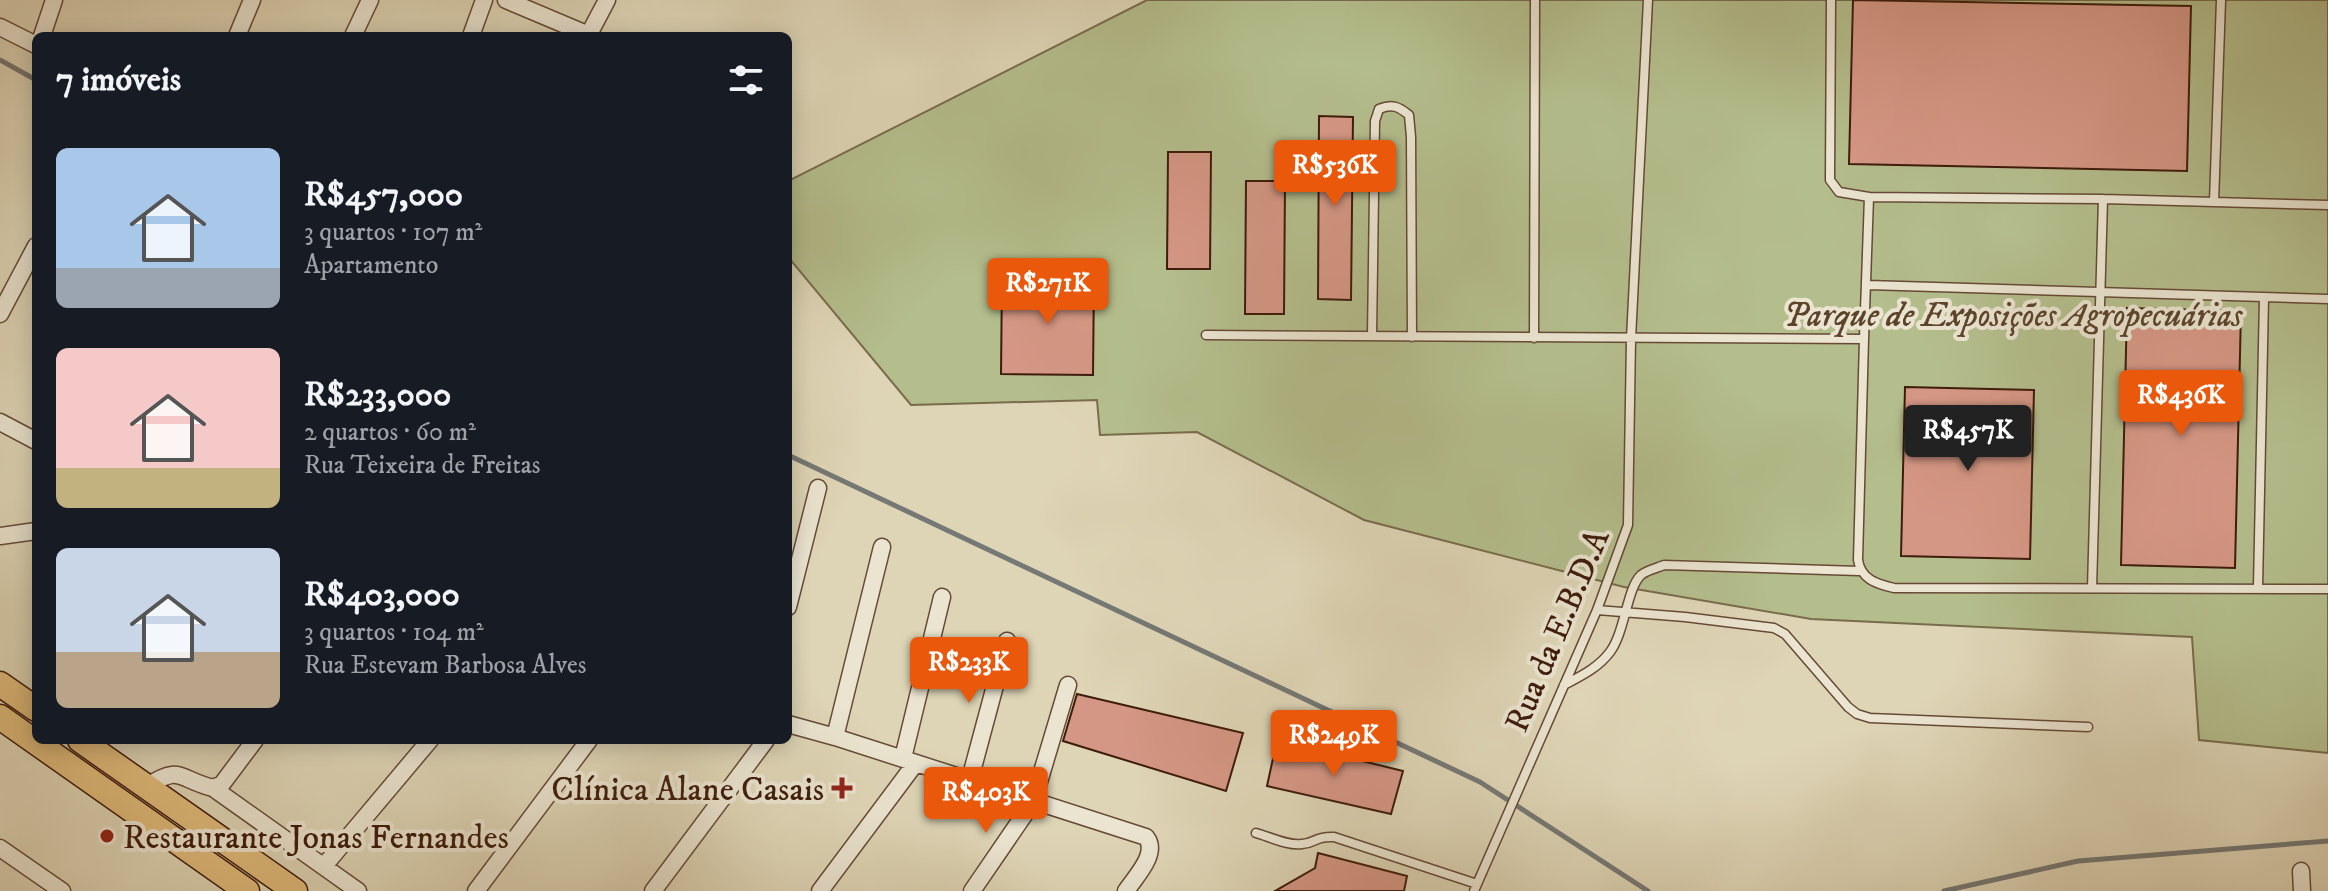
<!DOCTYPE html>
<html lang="pt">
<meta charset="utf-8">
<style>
:root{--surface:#171b24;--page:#242831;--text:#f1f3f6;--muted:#9ea1a6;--accent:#ea580c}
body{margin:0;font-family:"IM FELL DW Pica",serif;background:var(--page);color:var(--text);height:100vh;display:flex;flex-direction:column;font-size:30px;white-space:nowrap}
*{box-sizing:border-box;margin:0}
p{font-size:26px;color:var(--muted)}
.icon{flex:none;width:44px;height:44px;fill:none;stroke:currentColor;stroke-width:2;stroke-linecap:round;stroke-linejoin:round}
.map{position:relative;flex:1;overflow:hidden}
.drawer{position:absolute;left:32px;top:32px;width:760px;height:712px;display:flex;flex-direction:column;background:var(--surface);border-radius:12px;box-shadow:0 4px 20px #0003}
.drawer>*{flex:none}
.price{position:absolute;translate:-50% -68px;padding:0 18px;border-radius:8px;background:var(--accent);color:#fff;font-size:26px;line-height:52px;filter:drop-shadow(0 2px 4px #0008)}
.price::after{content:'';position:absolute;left:50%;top:48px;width:24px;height:18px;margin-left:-12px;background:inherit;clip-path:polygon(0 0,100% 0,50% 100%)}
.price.current{background:#222;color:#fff}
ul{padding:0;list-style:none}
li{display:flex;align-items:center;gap:24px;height:200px;padding:0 24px}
li span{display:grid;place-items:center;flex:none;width:224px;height:160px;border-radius:12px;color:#555}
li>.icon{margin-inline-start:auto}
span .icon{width:96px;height:96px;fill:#fffc;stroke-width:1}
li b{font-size:34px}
h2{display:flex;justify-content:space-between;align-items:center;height:96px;padding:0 24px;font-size:34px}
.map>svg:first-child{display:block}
.green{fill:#b4bd8c;stroke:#796c4c;stroke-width:2}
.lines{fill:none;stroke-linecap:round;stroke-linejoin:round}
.stream{stroke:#757874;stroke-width:5}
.building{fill:#d59785;stroke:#3e1c0b;stroke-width:2}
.lane-casing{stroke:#664a36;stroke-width:11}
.street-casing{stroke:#664a36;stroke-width:19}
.primary-casing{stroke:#3e1c0b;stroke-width:27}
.lane{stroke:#eae4d0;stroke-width:8}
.street{stroke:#eae4d0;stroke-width:16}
.primary{stroke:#dfba7b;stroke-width:24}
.poi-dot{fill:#8f2418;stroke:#eae4d0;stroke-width:3}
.labels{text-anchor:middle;stroke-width:8;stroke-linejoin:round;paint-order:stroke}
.park-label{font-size:34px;font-style:italic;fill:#5c442b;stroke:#eae4d0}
.street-label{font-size:34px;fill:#3e1c0b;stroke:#eae4d0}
.poi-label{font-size:34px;fill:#3e1c0b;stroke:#eae4d0;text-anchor:end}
</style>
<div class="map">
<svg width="2328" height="891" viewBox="0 0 2328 891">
<rect width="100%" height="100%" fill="#ded5b6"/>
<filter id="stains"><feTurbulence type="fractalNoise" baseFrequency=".0025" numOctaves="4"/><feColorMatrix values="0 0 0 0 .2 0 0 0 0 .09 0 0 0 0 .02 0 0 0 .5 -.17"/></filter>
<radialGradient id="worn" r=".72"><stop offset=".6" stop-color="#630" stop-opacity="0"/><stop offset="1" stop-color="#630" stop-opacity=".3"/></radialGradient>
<path class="green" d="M1147,0H2328V753L2199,740L2192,637L1811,619L1624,587L1364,520L1197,432L1100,435L1097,400L911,405L788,257V181Z"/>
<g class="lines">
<path class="stream" d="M0,60L36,80
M788,455L1480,782L1648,891
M1944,891L2078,861L2328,841"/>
</g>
<path class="building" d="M1853,0L2191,6L2187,171L1849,164Z
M1319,116L1353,117L1351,300L1318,299Z
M1168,152H1211L1210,269H1167Z
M1246,181H1285L1284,314H1245Z
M1002,277L1094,278L1093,375L1001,374Z
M2127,308L2241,311L2235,568L2121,565Z
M1905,387L2034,390L2030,559L1901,556Z
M1077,694L1243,733L1226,791L1063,741Z
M1277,740L1403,771L1391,814L1267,786Z
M1318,853L1407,876L1404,891H1275L1315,868Z"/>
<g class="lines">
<g class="lane-casing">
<path id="lane" d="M1831,0L1830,180L1839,192L1869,197L1864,339
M1869,197L2103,199L2328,205
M2214,202L2221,0
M1868,285L2328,299
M1206,335L1864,339L1858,560C1861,579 1876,584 1894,588L2328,589
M1372,336L1375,121L1379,109C1392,104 1398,106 1409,115L1411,137L1412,337
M1534,338L1535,0
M2258,587L2264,298
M2092,588L2103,199
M1597,610L1685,617L1774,628L1785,634L1848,707L1857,714L1870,718L2088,727
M1564,685C1581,676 1598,668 1610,652C1625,632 1627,588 1641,575C1647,570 1657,568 1664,565L1859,571
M1256,833C1270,837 1288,846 1302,844C1316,843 1315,836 1334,837L1477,884
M1474,891L1597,610L1628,525L1631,339L1648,0"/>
</g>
<g class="street-casing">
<path id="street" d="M506,0L589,35
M0,27L36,45
M42,36L54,0
M237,36L252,0
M353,36L370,0
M471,36L484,0
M588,36L607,0
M0,314L36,246
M0,422L36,441
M0,536L36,531
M788,607L818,488
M788,724L835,737L1146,837C1159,853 1136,876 1126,891
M835,737L882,547
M903,758L942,597
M970,779L1007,641
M146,787C180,764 178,779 213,788L222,784L255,740
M213,788L358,891
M0,848L62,891
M324,866L430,740
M2301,871L2302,891
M476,891L589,740
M653,891L766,740
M820,891L915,764
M972,891L1033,802L1068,685"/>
</g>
<g class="primary-casing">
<path id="primary" d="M0,684L36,709
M0,717L247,891
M80,740L295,891"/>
</g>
<use href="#lane" class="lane"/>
<use href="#street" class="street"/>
<use href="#primary" class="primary"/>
</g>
<g class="poi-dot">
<path d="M838 776h8v8h8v8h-8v8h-8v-8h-8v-8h8z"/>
<circle cx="107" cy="836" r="8"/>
</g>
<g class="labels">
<g class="park-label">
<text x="2013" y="326">Parque de Exposições Agropecuárias</text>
</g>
<g class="street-label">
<text transform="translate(1556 630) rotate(-67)" y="12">Rua da E.B.D.A</text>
</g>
<g class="poi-label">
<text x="824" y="800">Clínica Alane Casais</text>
<text x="123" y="848" text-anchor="start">Restaurante Jonas Fernandes</text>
</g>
</g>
<rect width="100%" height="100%" filter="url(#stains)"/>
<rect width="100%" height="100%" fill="url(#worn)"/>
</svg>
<b class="price" style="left:1335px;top:208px">R$536K</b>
<b class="price" style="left:1048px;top:326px">R$271K</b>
<b class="price" style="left:2181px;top:438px">R$436K</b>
<b class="price current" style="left:1968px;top:473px">R$457K</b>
<b class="price" style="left:969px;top:705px">R$233K</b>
<b class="price" style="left:1334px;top:778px">R$249K</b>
<b class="price" style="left:986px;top:835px">R$403K</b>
<section class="drawer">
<h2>7 imóveis<svg class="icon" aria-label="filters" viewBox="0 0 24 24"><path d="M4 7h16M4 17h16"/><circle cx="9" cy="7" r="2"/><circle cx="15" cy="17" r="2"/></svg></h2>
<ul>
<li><span style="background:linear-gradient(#a9c7e8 75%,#9aa5b1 0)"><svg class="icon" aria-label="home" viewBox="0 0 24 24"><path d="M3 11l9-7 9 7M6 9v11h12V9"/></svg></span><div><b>R$457,000</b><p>3 quartos · 107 m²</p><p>Apartamento</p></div></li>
<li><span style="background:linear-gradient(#f6c9c9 75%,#c2b280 0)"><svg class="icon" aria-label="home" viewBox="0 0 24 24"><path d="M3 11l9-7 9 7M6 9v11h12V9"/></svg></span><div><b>R$233,000</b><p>2 quartos · 60 m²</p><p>Rua Teixeira de Freitas</p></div></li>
<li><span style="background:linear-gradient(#c9d6e8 65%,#b9a48a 0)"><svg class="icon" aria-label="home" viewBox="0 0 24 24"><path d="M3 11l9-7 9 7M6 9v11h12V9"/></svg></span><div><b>R$403,000</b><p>3 quartos · 104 m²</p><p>Rua Estevam Barbosa Alves</p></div></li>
</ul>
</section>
</div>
